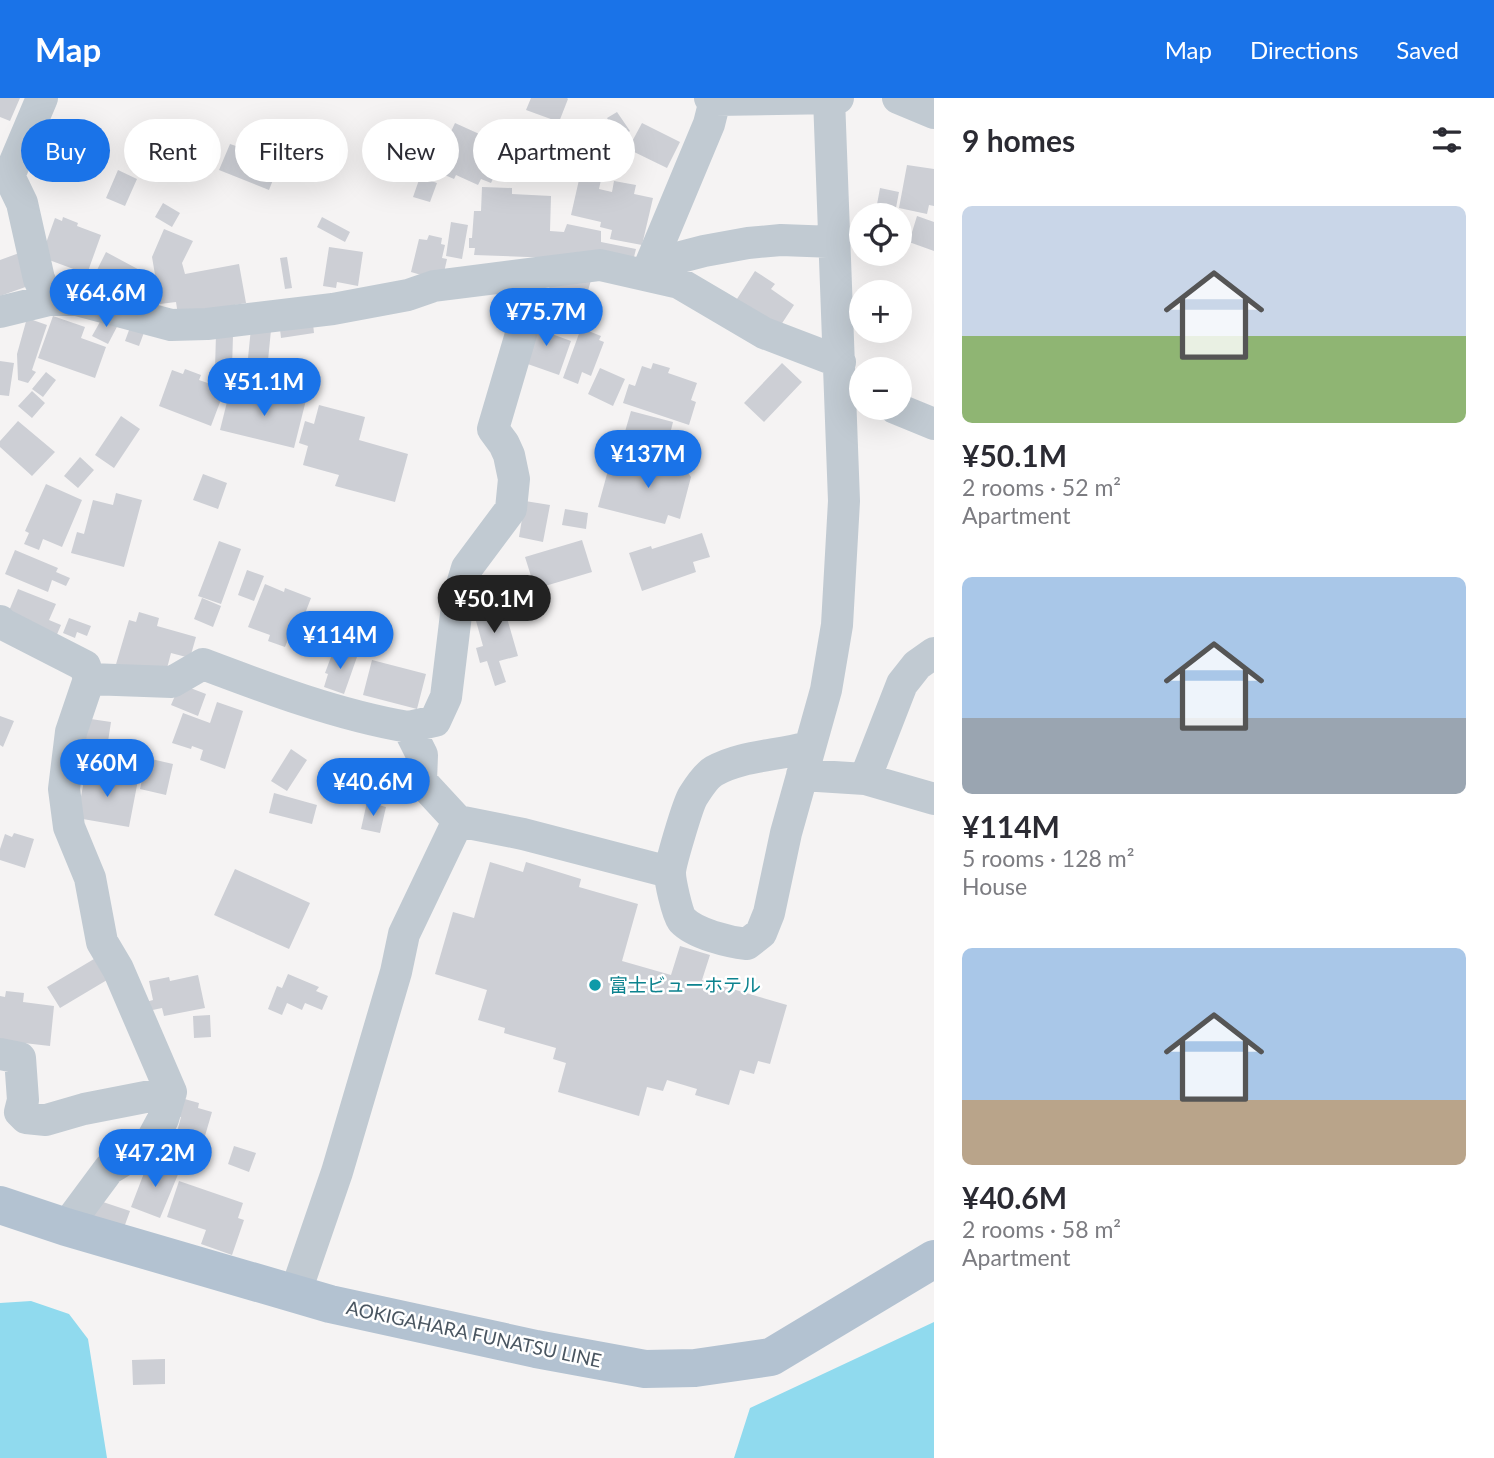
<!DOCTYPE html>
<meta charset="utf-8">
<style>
:root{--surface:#fff;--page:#f7f7f7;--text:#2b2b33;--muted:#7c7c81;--accent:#1a73e8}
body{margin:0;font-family:Lato,"Noto Sans JP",sans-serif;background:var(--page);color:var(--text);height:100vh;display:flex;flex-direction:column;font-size:26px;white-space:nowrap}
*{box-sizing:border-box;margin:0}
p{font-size:23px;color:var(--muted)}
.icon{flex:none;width:38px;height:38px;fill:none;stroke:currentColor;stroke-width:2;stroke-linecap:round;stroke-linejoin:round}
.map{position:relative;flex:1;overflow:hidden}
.details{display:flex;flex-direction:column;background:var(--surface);width:560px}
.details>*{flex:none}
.guide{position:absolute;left:21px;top:21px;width:665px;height:63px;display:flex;gap:14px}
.controls{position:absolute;left:849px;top:105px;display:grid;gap:14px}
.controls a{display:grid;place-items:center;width:63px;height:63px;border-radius:50%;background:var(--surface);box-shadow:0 7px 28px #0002;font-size:35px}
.price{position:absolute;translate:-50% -60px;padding:0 16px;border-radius:24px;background:var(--accent);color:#fff;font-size:23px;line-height:46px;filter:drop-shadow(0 2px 4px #0008)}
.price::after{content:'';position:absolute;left:50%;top:42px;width:21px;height:16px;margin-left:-10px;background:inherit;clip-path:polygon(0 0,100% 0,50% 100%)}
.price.on{background:#222;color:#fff}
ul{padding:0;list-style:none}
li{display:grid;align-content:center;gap:14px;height:371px;padding:0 28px}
li span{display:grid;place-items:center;height:217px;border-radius:10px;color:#555}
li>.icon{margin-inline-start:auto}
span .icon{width:126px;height:126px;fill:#fffc;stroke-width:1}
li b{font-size:30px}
h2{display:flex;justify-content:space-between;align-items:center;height:84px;padding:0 28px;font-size:30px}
.tag{padding:0 24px;border-radius:32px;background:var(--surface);box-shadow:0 7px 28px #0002;font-size:24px;line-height:63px}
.tag.on{background:var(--accent);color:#fff}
header{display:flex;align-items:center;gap:42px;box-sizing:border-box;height:98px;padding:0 35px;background:var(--accent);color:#fff}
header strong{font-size:33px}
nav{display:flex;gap:38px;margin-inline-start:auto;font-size:24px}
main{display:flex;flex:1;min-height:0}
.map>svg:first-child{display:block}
.water{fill:#90daee}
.building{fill:#cdcfd5}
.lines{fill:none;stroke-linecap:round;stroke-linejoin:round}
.minor{stroke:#c1cad2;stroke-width:32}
.major{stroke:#b3c2d1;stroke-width:38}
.culture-dot{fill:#0f9aa8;stroke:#fff;stroke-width:2.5}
.labels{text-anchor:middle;stroke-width:5;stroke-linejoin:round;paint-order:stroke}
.culture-label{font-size:19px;fill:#0d838f;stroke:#fff;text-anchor:start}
.street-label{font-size:19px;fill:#4a5661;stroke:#fff}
</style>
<header>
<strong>Map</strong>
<nav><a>Map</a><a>Directions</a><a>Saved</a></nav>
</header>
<main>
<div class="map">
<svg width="934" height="1360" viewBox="0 0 934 1360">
<rect width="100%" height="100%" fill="#f5f3f3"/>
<path class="water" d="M31,1203L69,1216L88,1241L107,1360H0V1205Z
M934,1224V1360H734L750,1310Z"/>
<path class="building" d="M0,0H20L10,23L0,19Z
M531,0H567L568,1L559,24L526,12Z
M617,14L630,33L620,40L607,20Z
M535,21L546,26L536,48L525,43Z
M455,25L508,49L491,85L481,81L478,87L456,77L454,81L433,72Z
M642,25L680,44L667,70L628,51Z
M551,28L595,46L584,71L580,69L575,81L558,74L561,65L539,55Z
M31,39L61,47L57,63L27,56Z
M242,43L282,59L269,92L219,72L230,46L239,49Z
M37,60L56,66L52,81L33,76Z
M907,67L934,71V108L929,107L927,116L899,110Z
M118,72L137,81L125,108L106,100Z
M581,73L602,77L599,91L612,94L614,83L636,87L634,96L653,100L642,147L610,141L612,132L600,129L601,124L571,117Z
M420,79L437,85L430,104L413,99Z
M482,89L512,90V96L551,98L550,133L564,134L567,126L601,133V144L636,151L633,163L474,157L475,150H469V140H472L474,113H481Z
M880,90L899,94L895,115L876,112Z
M163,105L180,115L172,129L155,119Z
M917,118L934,124V153L909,144Z
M63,119L78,125L77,128L101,137L87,176L41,159L55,120L62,123Z
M322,119L350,134L345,144L317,129Z
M451,124L468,127L462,161L446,158Z
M164,131L193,143L182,165L185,176L239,166L246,205L178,217L176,204L160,206L152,159Z
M429,137L442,140L441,146L445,147L442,160L447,161L443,179H428L411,174L419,141L427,142Z
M329,149L363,154L358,188L337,184L336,190L323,188Z
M22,154L34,186L0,198V162Z
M106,154L147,176L136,197L95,176Z
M287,159L292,190L285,191L280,160Z
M755,173L775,186L771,191L794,207L777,233L735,204Z
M552,181L591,182L586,200L577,197L571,210L545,203Z
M105,215L120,223L108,246L92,238Z
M312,217L314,235L281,240L279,222Z
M53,218L85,229L81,240L106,249L95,280L38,260Z
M538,218L553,223L549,235L571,243L559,277L522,264Z
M27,220L47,227L32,272L36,274L28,285L18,282L17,256Z
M132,224L146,229L139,248L125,243Z
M251,230L271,232L265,293L245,290Z
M581,230L601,238L599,242L604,244L591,278L582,274L578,286L563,280Z
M216,236L233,237L232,271H215Z
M0,263L14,265L9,298L0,297Z
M653,265L670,270L668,275L697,285L691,302L696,304L689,327L623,305L629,286L635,288L642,268L651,271Z
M782,265L802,284L764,324L744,305Z
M600,270L625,281L613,308L588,296Z
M185,271L201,277L199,282L225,291L211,328L159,308L172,272L183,276Z
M46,274L56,282L43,299L32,291Z
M230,292L277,303L278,296L306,302L294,350L220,332Z
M32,293L45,305L32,320L18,308Z
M319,307L365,319L359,342L408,356L395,404L335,388L339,377L303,367L308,348L299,345L305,323L314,326Z
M631,313L673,324L667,348L624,337Z
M121,318L140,331L114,370L95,357Z
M18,323L55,354L32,378L0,349V343Z
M672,351L691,379L680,421L668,417L665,426L598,409L610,365L641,375L643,368L659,373L664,355Z
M80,359L94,372L78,390L64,378Z
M203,376L227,385L218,411L193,402Z
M46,386L82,402L62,449L43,441L39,452L24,446L29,435L25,433Z
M116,395L142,402L124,469L71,455L77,434L84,436L93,402L113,407Z
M525,403L550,407L543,444L519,439Z
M565,411L588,415L586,431L562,427Z
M702,435L710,459L693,464L696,474L642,493L629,455L651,448L652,451Z
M582,442L592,474L535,491L525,459Z
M219,443L241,451L221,506L198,498Z
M15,452L58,470L56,474L70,480L66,488L52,482L48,494L5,476Z
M247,472L264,478L254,503L238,497Z
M265,486L284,494L285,490L311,500L295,542L289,539L285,549L268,543L270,537L248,529Z
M18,491L56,506L49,522L61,527L55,541L6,520Z
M500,496L518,558L499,563L506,584L495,588L487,563L480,565L476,550L483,548L471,505Z
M202,500L221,508L213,529L194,521Z
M139,514L159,520L157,528L196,539L190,560L171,555L165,578L114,573L129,522L136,524Z
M69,520L91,528L87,538L77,534L75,540L63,535Z
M343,522L366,531L358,554L334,546Z
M377,522L389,526L384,544L371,540Z
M334,551L357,559L344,596L324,589L328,576L325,575Z
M372,562L426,576L417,611L363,597Z
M180,586L206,596L198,618L171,607Z
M217,604L243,613L225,671L200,662L203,652L192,648L191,651L172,645L183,615L210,625Z
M0,618L14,623L3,649L0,647Z
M84,620L111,624L107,650L80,646Z
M291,651L307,662L287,693L271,683Z
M147,660L173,666L166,697L140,691Z
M86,672L138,682L129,729L77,720Z
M274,695L317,707L312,726L269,715Z
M367,704L386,709L380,735L361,731Z
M14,735L34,741L25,770L0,762V751L5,736L12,739Z
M490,764L523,774L526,764L581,781L579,789L638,806L622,863L671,877L680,848L710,857L702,882L787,907L770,966L758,963L754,976L740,972L729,1007L695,997L697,991L667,982L663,993L647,989L639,1018L558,994L566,965L553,961L556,950L504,935L505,930L478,922L487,892L435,876L453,814L474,820Z
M235,771L310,805L289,851L214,817Z
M94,861L107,882L60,910L47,889Z
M288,876L319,889L316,893L328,898L322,912L305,905L302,912L287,905L282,917L268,911L277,888L282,890Z
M198,877L205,910L164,918L162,910L148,913L146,904L153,902L149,883L169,879L170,883Z
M6,893L24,895L23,904L54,908L50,948L15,944L0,947V898L5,899Z
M210,917L211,939L194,940L193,918Z
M181,1000L199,1005L198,1010L212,1014L202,1048L175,1041L181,1019L176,1018Z
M234,1048L256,1055L249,1074L228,1066Z
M149,1062L179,1074L160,1120L131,1109Z
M179,1083L243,1105L238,1120L244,1122L232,1157L201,1146L206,1132L167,1119Z
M94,1101L130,1113L122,1135L87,1123Z
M165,1261V1286L133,1287L132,1262Z"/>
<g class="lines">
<path class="minor" d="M42,0L9,78L22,105L39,181L49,202
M710,0L715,2L838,0
M898,0L934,15
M646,177L709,26L715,2
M660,180L677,160L704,153L748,145L781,142L834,144
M0,214L49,202H77L171,227L207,226L333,211L408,197L434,188L600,167L679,185L764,235L840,264
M895,310L934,326
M0,523L1,525L85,568L89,581L71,634L64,691L69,729L90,780L102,844L118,871L171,994L163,1021L149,1047L109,1071L66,1129
M89,581L172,584L203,566C269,591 338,617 408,629L422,657L421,683L458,723L523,736L669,774
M408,629L435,623L446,599L458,500L467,470L511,411L514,381L509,357L504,346L493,331L539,175
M808,649C778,658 742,657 714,673C707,677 698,690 693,698C688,706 670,766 670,775C670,783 677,815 682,822C695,836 729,844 747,846L761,835L769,815L786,735L826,592L837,527L844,403L829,0
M802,677L865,681L934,701
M865,681L902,586L917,567L934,555
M0,956L20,960L23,1002L20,1014L26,1020L46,1022L84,1011L171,994
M295,1196L337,1074L396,874L404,836L458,723"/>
<path class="major" d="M0,1107L66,1129L330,1206L536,1251L645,1271L695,1270L771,1259L934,1161"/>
</g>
<circle class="culture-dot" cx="595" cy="887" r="7"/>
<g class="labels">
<g class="culture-label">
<text x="609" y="894">富士ビューホテル</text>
</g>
<g class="street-label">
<text transform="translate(474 1236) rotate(12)" y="7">AOKIGAHARA FUNATSU LINE</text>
</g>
</g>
</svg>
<div class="controls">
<a><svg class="icon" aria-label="locate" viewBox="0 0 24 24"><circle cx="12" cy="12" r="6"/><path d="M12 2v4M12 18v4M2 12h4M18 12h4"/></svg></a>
<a>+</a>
<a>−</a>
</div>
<b class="price" style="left:106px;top:231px">¥64.6M</b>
<b class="price" style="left:546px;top:250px">¥75.7M</b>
<b class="price" style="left:264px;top:320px">¥51.1M</b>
<b class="price" style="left:648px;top:392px">¥137M</b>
<b class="price on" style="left:494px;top:537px">¥50.1M</b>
<b class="price" style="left:340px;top:573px">¥114M</b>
<b class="price" style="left:107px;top:701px">¥60M</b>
<b class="price" style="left:373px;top:720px">¥40.6M</b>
<b class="price" style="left:155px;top:1091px">¥47.2M</b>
<div class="guide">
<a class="tag on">Buy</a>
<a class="tag">Rent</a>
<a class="tag">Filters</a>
<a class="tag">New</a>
<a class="tag">Apartment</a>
</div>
</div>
<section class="details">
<h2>9 homes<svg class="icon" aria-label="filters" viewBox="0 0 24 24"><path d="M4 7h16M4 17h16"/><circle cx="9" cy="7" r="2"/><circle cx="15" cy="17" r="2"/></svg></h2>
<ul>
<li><span style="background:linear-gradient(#c9d6e8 60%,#8fb573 0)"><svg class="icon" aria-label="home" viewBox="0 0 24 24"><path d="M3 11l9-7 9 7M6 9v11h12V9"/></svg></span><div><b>¥50.1M</b><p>2 rooms · 52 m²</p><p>Apartment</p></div></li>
<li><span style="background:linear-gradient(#a9c7e8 65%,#9aa5b1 0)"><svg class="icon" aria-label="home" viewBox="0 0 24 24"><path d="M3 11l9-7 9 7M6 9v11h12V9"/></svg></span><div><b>¥114M</b><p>5 rooms · 128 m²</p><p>House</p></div></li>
<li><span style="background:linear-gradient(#a9c7e8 70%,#b9a48a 0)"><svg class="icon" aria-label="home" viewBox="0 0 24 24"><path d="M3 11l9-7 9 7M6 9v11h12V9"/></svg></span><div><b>¥40.6M</b><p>2 rooms · 58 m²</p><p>Apartment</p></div></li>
</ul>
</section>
</main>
